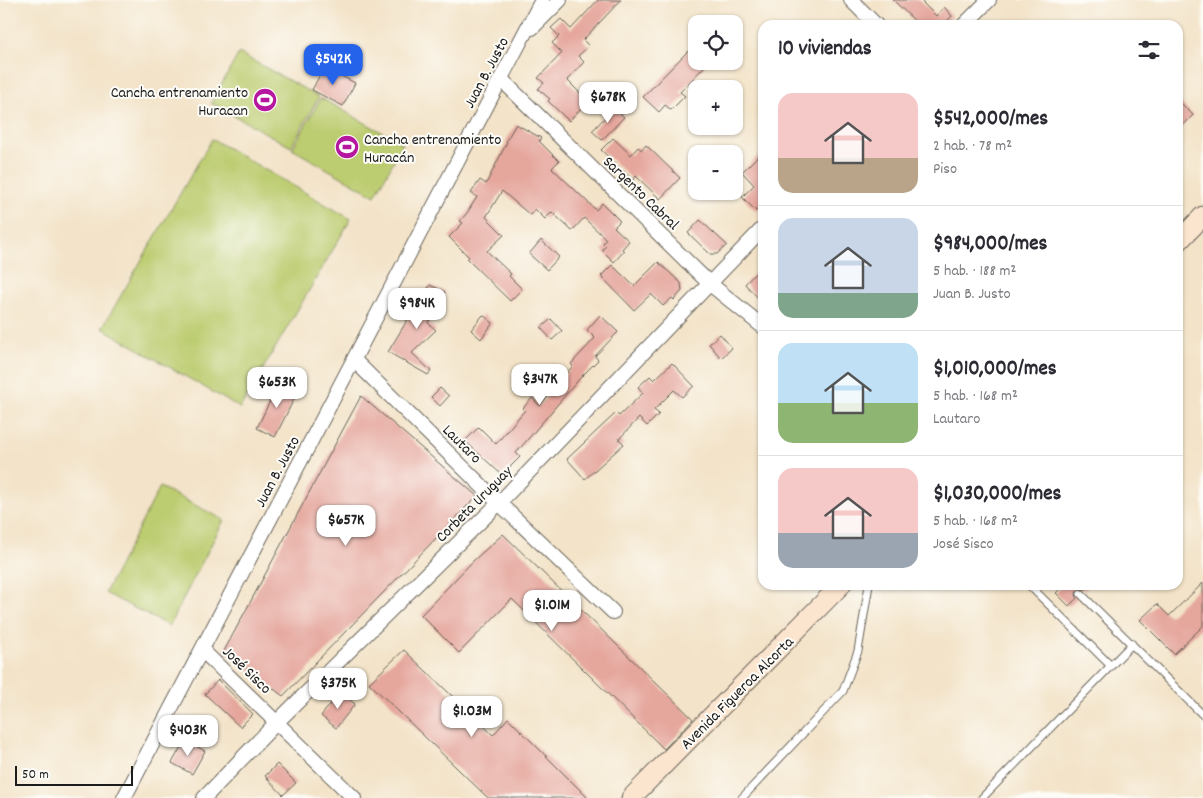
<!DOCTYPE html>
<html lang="es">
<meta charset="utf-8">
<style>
:root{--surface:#fff;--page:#f2f2f3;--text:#2b2b33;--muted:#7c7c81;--line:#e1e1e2;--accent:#2563eb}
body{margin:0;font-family:Dekko,sans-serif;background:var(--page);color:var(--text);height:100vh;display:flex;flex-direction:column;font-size:19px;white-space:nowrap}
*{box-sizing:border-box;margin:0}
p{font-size:16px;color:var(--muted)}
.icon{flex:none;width:28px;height:28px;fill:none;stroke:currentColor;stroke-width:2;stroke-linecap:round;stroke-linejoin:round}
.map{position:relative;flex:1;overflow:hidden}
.drawer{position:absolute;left:758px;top:20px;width:425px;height:570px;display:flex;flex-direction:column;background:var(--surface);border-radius:15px;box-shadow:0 1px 4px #0004}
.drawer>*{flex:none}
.fabs{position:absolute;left:688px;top:15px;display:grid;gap:10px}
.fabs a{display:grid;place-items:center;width:55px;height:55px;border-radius:10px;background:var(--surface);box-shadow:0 1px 4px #0004;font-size:25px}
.scale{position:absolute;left:15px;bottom:12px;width:118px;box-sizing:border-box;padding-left:5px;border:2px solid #1c1c1c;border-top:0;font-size:14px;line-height:18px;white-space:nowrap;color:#1c1c1c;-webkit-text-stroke:4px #fdfcf7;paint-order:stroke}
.price{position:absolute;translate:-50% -42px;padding:0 11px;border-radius:10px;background:#fff;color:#222;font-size:16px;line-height:32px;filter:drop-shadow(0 1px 2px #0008)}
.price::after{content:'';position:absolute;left:50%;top:30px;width:15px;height:11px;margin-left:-8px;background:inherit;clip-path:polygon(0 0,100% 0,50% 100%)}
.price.active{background:var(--accent);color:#fff}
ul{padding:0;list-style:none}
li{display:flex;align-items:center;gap:15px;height:125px;padding:0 20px}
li+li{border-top:1px solid var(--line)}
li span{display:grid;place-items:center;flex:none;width:140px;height:100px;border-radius:15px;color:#555}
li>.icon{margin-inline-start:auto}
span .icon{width:60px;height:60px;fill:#fffc;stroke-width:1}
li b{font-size:21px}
h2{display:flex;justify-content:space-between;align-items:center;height:60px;padding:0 20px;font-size:21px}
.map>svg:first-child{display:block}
.green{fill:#bccc6f;stroke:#6c7446}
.building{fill:#e5a69c}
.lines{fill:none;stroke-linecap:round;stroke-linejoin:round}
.lane-casing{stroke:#676258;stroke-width:9}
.street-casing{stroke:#676258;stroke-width:16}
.secondary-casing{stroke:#676258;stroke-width:21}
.lane{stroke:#fff;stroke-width:7}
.street{stroke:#fff;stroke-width:14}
.secondary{stroke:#fce5cf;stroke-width:19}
.labels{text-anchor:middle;stroke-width:4;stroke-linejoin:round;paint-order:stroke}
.street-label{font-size:16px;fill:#1c1c1c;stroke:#fdfcf7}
.poi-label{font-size:16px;fill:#1c1c1c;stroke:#fdfcf7;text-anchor:end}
</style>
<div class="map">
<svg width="1203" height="798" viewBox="0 0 1203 798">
<rect width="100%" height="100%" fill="#fdfcf7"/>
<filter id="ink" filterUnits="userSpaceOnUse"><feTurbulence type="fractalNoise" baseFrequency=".02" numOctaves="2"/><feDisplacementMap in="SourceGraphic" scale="10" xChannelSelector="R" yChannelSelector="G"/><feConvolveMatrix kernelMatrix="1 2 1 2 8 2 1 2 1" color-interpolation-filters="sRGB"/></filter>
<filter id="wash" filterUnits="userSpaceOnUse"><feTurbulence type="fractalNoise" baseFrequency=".0096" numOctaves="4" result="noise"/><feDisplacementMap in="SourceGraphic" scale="20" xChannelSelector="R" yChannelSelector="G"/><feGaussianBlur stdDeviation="1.12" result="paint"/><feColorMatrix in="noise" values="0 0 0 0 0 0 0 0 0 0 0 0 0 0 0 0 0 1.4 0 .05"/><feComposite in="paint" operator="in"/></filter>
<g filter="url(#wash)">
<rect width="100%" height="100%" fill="#f3e3c8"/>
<path class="green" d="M239,53L319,97L291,147L211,103Z
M321,98L403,144L375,196L292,149Z
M212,139L351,219L240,408L102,328Z
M160,487L224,520L169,626L105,593Z"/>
<g id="blocks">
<path class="building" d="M598,0H621L583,40L589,46L578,56L584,62L567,80L588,101L569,121L548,101L550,99L538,89L544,83L538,78L562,53L552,43L559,36L551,28L561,19L571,29Z
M893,0H920L936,16L944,7L952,16L944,24L945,25H919Z
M688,51L696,58V61H699L705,66L680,92L685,96L671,110L665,105L659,112L643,97Z
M324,67L355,83L343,106L312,90Z
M1178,100L1193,115L1178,131Z
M614,108L624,117L602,140L592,131Z
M516,124L541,138L539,141L559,161L552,168L596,210L602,203L620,221L614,227L629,241L622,249L624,251L614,262L602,250L606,246L603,243L606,239L584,218L572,231L552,212L545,219L535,209L530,215L502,191L486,217L504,235L487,251L511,274L509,276L522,289L510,301L467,259L469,257L449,237L463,223L460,221L467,213L477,197L471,193L480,180L486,184L507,142L506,141Z
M613,138L631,155L638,147L642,150L646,145L680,178L660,199L636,176L633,180L601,150Z
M762,152V205L756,211L742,197L754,185L742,172Z
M700,220L727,245L717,254H710L688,233Z
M541,240L559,257L547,270L529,254Z
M658,262L681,283L682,291L674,300L672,298L663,306L651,294L634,310L601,276L612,265L634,286Z
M762,266V302L745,284Z
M430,285L445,292L428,323L436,330L412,353L431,371L428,375L388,352L417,304L419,305Z
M483,315L493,323L481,339L471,330Z
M600,315L618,332L595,356L598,360L581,377L516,453L520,457L502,475L465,441L479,427L496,444L525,410L523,408L532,398L540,406L559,381L573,366L571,364L595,338L587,330Z
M551,319L562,331L552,340L541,328Z
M720,334L732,348L721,358L709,344Z
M672,363L694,386L682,397L674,390L654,410L659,414L647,426L639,418L619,439L624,444L585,479L567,459L616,413L619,416L643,393L638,387L650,376L654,380Z
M279,382L298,391L275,437L257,428Z
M440,388L449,396L440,406L431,397Z
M361,396L477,496L283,696L224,651Z
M503,534L693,719L664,749L512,599L459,653L421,615L474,560Z
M1203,583V626L1174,654L1140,620L1157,604L1169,616Z
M1064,585H1090L1085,590L1082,589L1078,590L1076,593L1077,598L1069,606L1056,593Z
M404,650L493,735L508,718L588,798H488L369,683Z
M218,680L253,714L240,727L205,694Z
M340,692L355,704L336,728L321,716Z
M185,740L205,751L192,774L172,763Z
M277,764L296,783L283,795L265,776Z"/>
</g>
</g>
<g filter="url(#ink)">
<use href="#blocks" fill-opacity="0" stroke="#676258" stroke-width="1"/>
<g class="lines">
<g class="lane-casing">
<path id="lane" d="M1029,585L1111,666
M1081,594L1203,715
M742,798L843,691L858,651L869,585
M982,798L1132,644"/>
</g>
<g class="street-casing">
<path id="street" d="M851,0L876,25
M964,25L989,0
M532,28L560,0
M501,79L709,283L762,326
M354,360L499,503L613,612
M202,650L354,798
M124,798L542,0
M204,798L277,722L499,503L762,229"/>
</g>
<g class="secondary-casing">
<path id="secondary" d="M1178,242L1203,216
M631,798L841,585"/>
</g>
<use href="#lane" class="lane"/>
<use href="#street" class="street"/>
<use href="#secondary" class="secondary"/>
</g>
</g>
<defs>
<g id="stadium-disc" transform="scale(1.25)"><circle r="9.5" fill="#b5179e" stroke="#fdfcf7"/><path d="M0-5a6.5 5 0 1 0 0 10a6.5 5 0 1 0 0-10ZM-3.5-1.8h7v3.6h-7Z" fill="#fff"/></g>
</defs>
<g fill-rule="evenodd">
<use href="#stadium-disc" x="265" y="100"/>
<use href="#stadium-disc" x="347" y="147"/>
</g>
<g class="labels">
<g class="street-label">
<text transform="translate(485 72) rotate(-62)" y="6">Juan B. Justo</text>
<text transform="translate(642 192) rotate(44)" y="6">Sargento Cabral</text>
<text transform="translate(463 443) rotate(45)" y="6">Lautaro</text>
<text transform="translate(276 471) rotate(-62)" y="6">Juan B. Justo</text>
<text transform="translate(473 503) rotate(-45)" y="6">Corbeta Uruguay</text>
<text transform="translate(248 669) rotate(44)" y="6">José Sisco</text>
<text transform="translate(736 692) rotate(-45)" y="6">Avenida Figueroa Alcorta</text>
</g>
<g class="poi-label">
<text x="248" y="97">Cancha entrenamiento<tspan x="248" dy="18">Huracan</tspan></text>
<text x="364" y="144" text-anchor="start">Cancha entrenamiento<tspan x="364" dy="18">Huracán</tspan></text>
</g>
</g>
</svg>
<div class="fabs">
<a><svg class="icon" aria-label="locate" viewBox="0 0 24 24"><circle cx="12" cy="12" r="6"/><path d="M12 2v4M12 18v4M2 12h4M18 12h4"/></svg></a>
<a>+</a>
<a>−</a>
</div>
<div class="scale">50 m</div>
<b class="price active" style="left:333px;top:86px">$542K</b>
<b class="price" style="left:608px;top:124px">$678K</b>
<b class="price" style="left:417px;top:330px">$984K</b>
<b class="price" style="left:540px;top:406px">$347K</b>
<b class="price" style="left:277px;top:409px">$653K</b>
<b class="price" style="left:346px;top:547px">$657K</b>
<b class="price" style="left:552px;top:632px">$1.01M</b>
<b class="price" style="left:338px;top:710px">$375K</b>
<b class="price" style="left:472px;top:738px">$1.03M</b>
<b class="price" style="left:188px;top:757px">$403K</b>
<section class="drawer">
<h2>10 viviendas<svg class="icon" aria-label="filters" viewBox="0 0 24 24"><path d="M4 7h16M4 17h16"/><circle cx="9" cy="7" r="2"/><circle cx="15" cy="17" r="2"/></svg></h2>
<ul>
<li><span style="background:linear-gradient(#f6c9c9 65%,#b9a48a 0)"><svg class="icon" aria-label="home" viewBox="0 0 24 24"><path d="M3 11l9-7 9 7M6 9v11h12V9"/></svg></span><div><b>$542,000/mes</b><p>2 hab. · 78 m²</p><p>Piso</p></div></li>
<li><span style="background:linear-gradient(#c9d6e8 75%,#7fa58c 0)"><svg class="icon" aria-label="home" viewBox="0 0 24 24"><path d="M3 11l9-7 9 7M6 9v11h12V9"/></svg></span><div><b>$984,000/mes</b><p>5 hab. · 188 m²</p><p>Juan B. Justo</p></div></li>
<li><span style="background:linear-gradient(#bfe0f5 60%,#8fb573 0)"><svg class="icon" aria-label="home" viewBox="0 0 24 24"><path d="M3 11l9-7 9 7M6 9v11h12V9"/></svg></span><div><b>$1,010,000/mes</b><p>5 hab. · 168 m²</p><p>Lautaro</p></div></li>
<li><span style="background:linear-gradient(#f6c9c9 65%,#9aa5b1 0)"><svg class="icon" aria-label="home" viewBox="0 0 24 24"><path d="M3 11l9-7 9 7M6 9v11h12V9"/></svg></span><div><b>$1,030,000/mes</b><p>5 hab. · 168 m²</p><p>José Sisco</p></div></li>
</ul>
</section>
</div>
